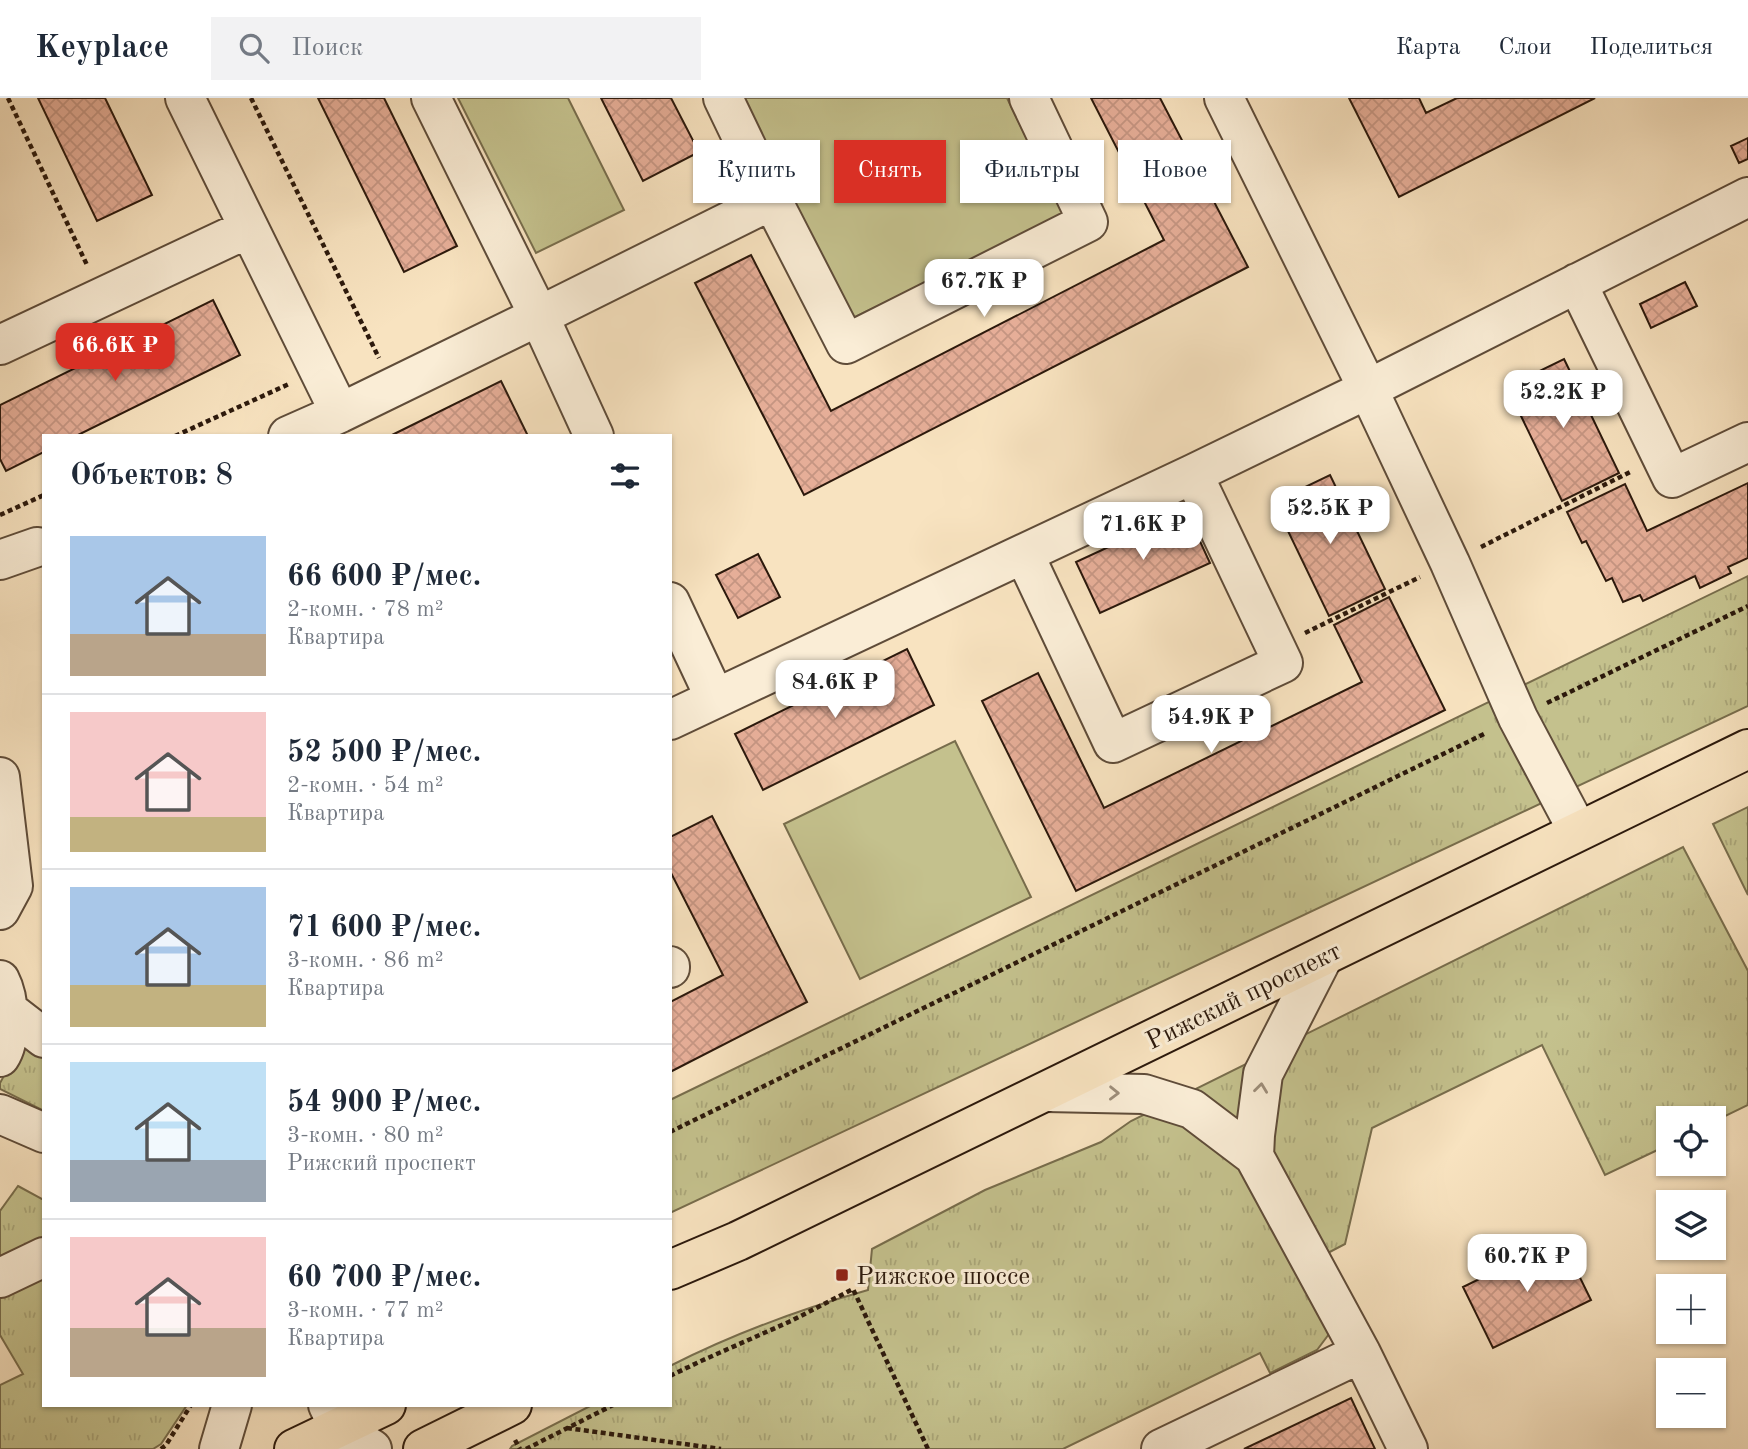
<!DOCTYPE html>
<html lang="ru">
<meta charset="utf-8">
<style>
:root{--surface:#fff;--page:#f2f2f3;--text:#1f2937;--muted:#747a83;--line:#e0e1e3;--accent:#d93025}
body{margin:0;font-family:"Old Standard TT",serif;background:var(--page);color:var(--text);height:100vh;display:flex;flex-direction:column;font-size:26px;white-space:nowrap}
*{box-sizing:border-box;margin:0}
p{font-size:23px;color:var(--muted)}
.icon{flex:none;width:38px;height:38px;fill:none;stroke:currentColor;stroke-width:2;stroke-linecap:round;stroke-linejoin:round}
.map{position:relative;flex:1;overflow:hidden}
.panel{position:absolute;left:42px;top:336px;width:630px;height:973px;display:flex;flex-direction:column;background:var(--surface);border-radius:0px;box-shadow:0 2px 5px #0004}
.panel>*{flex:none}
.top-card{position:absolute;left:693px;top:42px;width:665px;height:63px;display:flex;gap:14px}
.buttons{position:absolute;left:1656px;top:1008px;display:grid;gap:14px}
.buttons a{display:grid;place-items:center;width:70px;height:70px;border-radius:0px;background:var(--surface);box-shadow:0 2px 5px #0004;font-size:35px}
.price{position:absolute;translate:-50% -60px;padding:0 16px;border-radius:14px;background:#fff;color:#222;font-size:23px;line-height:46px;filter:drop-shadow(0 2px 4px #0008)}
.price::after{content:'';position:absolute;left:50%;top:42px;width:21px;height:16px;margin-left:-10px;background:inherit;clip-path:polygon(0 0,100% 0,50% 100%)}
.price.selected{background:var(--accent);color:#fff}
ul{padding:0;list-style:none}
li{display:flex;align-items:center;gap:21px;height:175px;padding:0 28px}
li+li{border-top:2px solid var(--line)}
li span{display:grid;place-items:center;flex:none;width:196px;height:140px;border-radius:0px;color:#555}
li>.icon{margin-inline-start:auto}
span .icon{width:84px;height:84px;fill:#fffc;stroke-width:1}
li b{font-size:30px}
h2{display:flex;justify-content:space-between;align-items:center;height:84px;padding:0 28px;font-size:30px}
.tag{padding:0 24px;border-radius:0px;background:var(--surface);box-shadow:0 2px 5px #0004;font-size:24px;line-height:63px}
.tag.selected{background:var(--accent);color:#fff}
header{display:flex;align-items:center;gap:42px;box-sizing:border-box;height:98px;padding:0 35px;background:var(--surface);border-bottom:2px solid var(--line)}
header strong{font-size:33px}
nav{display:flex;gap:38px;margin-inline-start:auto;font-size:24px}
.search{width:490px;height:63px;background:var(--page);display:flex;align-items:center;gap:18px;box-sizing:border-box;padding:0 24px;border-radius:0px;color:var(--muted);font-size:26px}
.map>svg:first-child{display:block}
.grass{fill:url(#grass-tufts);stroke:#786d4c;stroke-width:2}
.park{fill:#c4c18d;stroke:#786d4c;stroke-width:2}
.building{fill:url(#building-cross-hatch);stroke:#2c190c;stroke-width:2}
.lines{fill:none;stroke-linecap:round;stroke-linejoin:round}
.minor-casing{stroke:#5f4c39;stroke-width:42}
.highway-casing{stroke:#2c190c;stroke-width:42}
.path{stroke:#2c190c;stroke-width:4.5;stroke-dasharray:5 3.5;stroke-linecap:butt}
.minor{stroke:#faedd6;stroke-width:38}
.highway{stroke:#f8e3c0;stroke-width:38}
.oneway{stroke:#9d8e7b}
.poi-dot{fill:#8f2418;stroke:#faedd6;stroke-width:2.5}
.labels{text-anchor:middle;stroke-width:6;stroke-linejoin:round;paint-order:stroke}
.street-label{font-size:26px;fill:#2c190c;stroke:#faedd6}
.poi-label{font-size:26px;fill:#2c190c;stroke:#faedd6;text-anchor:start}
</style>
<header>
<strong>Keyplace</strong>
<div class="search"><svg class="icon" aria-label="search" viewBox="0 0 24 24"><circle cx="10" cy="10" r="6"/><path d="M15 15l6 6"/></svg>Поиск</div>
<nav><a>Карта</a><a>Слои</a><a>Поделиться</a></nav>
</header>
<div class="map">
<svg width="1748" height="1351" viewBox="0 0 1748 1351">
<defs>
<pattern id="grass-tufts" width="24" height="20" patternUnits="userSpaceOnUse" patternTransform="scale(1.75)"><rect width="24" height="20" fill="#c4c18d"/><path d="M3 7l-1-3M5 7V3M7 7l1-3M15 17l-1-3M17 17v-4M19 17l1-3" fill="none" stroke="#a9a578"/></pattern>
<pattern id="building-cross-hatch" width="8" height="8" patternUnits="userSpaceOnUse" patternTransform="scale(1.75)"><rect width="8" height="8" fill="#e6ae98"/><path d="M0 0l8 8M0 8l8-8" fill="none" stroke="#c59582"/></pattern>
</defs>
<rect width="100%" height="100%" fill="#f8e3c0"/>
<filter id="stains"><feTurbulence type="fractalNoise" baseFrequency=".00286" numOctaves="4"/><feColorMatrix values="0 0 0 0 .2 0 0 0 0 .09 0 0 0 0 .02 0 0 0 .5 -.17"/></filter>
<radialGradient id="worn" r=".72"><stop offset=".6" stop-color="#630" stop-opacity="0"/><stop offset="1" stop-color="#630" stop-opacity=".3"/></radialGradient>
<path class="grass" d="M1748,478V608L670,1115V1002Z
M1748,709V797L1713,726Z
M1683,749L1748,873V1007L1713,1024V1020H1668V1047L1605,1077L1542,947L1372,1030L1345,1146L1301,1169L1332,1232L1317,1252L1270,1275L1260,1255L1063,1351H510L512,1348L592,1307H670V1268C733,1236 801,1211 868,1192L872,1151L985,1092L1101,1044L1131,1023Z
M24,941L44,956V1013L0,991V985Z
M18,1088L44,1102V1147L0,1167V1113Z
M44,1170V1307H187L161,1346L153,1351H0V1287L23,1276L0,1237V1189Z"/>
<path class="park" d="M458,0H568L624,112L536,155Z
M740,0H1007L1064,117L849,222Z
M955,643L1031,799L860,881L784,726Z"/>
<path class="building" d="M38,0H105L152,97L97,123Z
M318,0H384L457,148L404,174Z
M601,0H671L699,54L643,83Z
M1091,0H1160L1248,169L804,397L695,185L751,157L831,313L1164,142Z
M1349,0H1419L1426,15L1457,0H1595L1399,99Z
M1748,40V61L1739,65L1731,48Z
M1685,184L1697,208L1651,230L1640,206Z
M213,202L240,257L76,338H44V354L6,373L0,361V307Z
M1564,261L1619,375L1562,403L1507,289Z
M501,283L528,338H390Z
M1330,377L1385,491L1329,518L1274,404Z
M1748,385V460L1728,469L1731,475L1700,490L1695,478L1643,503L1640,497L1623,504L1612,480L1606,483L1586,443L1582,445L1567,414L1625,386L1647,433Z
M1186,413L1210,465L1100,515L1076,464Z
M758,456L780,499L738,520L716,477Z
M1389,499L1445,612L1076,793L982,603L1038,575L1104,710L1362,584L1334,527Z
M907,551L934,607L763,692L735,636Z
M712,718L807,904L670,974V904L723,877L670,773V739Z
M1561,1141L1591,1202L1493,1250L1463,1189Z
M1351,1300L1375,1351H1244Z"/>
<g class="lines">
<g class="minor-casing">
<path id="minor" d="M185,0L340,315
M431,0L539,218L772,102L723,0
M1224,0L1368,291L1450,465L1518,620L1578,733
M772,102L846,246L1088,124L1029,0
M1577,185L1672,380L1748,344
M0,247L249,130
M288,338L340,315L539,218L594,338
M1024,456L1113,645L1283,565L1193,376
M0,462L37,449
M670,504L715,600
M670,622L1193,376L1368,291L1748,99
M0,679L13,788L0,812
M670,868V870
M0,882C10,901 12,941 0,959
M9,913L44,940
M1046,994L1144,996L1192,1011L1254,1058L1361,1255L1408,1351
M0,1016L44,1035
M1254,1058L1255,1037L1263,976L1323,859
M0,1180L44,1159
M328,1307L339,1330L372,1351
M219,1351L232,1307
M1161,1351L1361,1255"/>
</g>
<g class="highway-casing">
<path id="highway" d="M670,1172L738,1143L1748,651
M294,1351L386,1307
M423,1351L512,1307"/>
</g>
<path class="path" d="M8,0L87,167
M251,0L379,260
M175,338L289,286
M0,417L44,397
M1481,449L1630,374
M1305,535L1420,479
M1547,605L1748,508
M670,1034L1486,635
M670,1278L701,1263L791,1223L853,1191L928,1351
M567,1330L721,1351
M515,1342L520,1351
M161,1351L166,1347L191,1307
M526,1351L613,1307"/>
<use href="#minor" class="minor"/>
<use href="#highway" class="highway"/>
</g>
<defs><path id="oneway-chevron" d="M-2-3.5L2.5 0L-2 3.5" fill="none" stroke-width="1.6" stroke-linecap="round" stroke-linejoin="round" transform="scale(1.75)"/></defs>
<g class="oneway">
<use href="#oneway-chevron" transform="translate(1261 990) rotate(-83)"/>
<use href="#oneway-chevron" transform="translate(1114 995) rotate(1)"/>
</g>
<rect class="poi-dot" x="835" y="1170" width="14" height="14" rx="3.5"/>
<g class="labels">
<g class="street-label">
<text transform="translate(1243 897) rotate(-26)" y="9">Рижский проспект</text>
</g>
<g class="poi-label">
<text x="856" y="1186">Рижское шоссе</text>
</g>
</g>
<rect width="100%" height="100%" filter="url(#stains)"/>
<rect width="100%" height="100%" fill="url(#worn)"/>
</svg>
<div class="buttons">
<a><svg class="icon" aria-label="locate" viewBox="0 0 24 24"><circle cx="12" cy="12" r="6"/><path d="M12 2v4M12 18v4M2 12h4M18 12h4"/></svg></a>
<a><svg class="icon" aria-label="layers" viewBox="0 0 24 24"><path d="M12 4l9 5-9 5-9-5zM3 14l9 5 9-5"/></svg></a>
<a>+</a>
<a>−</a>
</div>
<b class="price" style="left:984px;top:221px">67.7K ₽</b>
<b class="price selected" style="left:115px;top:285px">66.6K ₽</b>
<b class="price" style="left:1563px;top:332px">52.2K ₽</b>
<b class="price" style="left:1330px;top:448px">52.5K ₽</b>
<b class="price" style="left:1143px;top:464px">71.6K ₽</b>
<b class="price" style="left:835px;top:622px">84.6K ₽</b>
<b class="price" style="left:1211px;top:657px">54.9K ₽</b>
<b class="price" style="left:1527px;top:1196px">60.7K ₽</b>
<div class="top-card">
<a class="tag">Купить</a>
<a class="tag selected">Снять</a>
<a class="tag">Фильтры</a>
<a class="tag">Новое</a>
</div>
<section class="panel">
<h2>Объектов: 8<svg class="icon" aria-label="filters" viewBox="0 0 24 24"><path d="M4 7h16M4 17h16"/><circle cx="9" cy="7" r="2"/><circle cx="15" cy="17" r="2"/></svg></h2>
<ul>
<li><span style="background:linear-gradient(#a9c7e8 70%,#b9a48a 0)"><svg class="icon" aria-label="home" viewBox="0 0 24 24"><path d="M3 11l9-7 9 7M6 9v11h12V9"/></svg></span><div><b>66 600 ₽/мес.</b><p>2-комн. · 78 m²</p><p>Квартира</p></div></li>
<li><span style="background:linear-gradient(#f6c9c9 75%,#c2b280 0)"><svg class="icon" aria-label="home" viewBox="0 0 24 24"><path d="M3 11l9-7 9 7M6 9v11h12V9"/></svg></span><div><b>52 500 ₽/мес.</b><p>2-комн. · 54 m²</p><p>Квартира</p></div></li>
<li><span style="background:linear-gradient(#a9c7e8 70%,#c2b280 0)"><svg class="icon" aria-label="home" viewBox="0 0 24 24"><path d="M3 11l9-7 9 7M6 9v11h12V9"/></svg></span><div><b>71 600 ₽/мес.</b><p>3-комн. · 86 m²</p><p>Квартира</p></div></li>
<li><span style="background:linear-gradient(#bfe0f5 70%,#9aa5b1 0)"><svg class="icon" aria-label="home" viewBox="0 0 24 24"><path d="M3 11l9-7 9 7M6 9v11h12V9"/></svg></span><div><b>54 900 ₽/мес.</b><p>3-комн. · 80 m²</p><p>Рижский проспект</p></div></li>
<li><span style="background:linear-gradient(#f6c9c9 65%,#b9a48a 0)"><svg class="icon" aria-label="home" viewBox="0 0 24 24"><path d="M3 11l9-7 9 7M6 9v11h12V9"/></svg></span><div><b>60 700 ₽/мес.</b><p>3-комн. · 77 m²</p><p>Квартира</p></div></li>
</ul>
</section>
</div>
